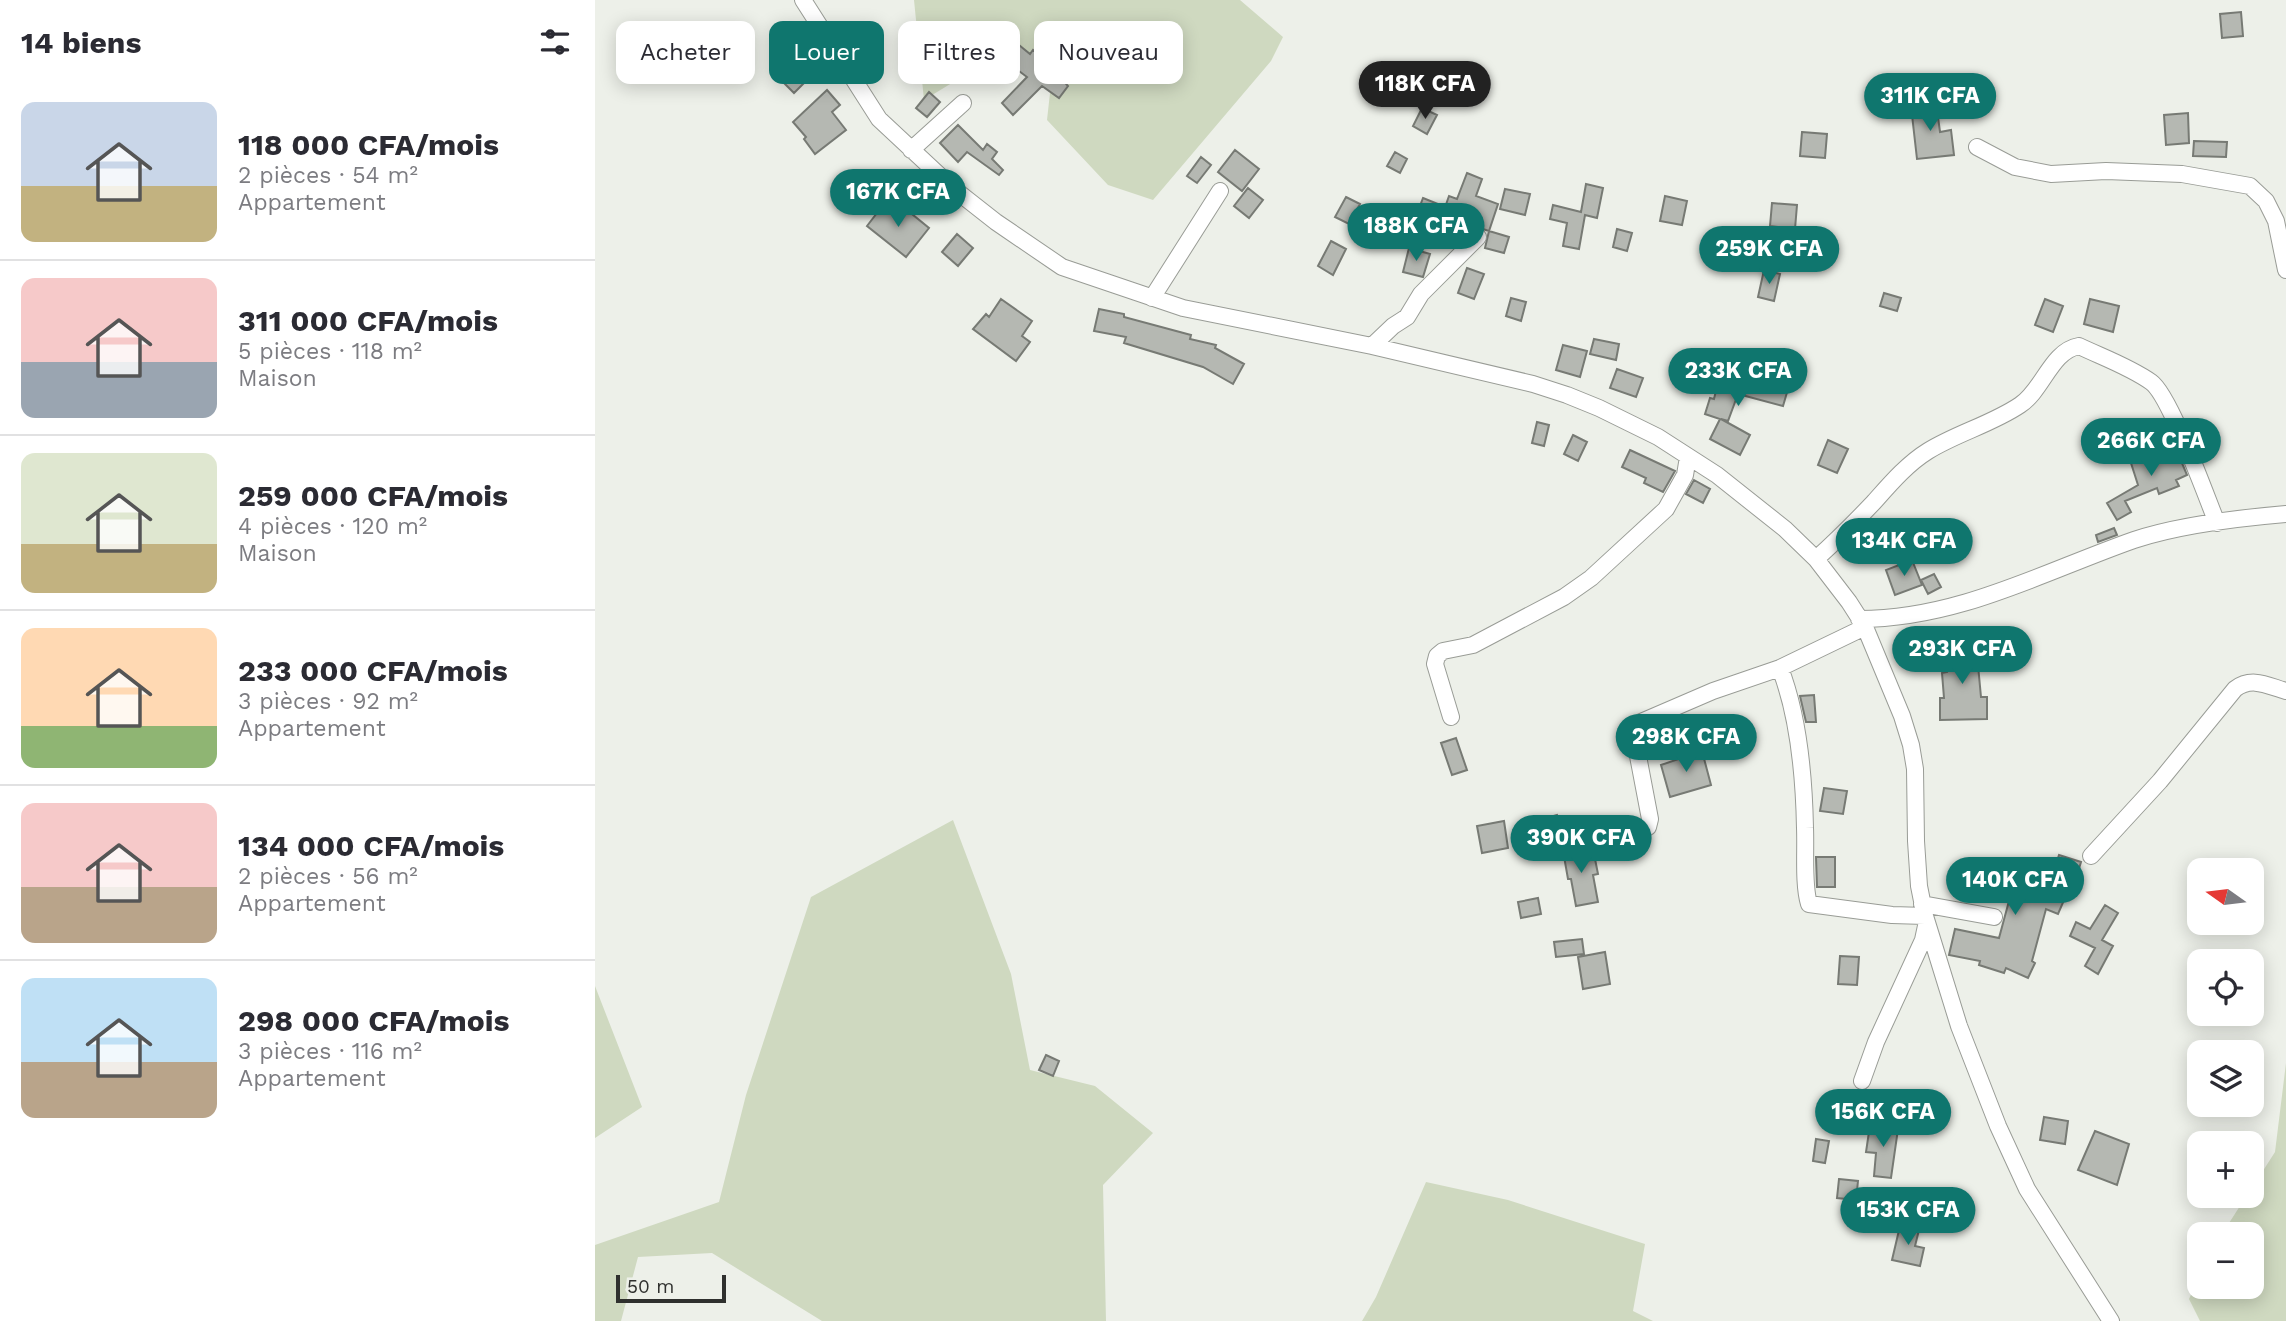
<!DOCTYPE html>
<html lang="fr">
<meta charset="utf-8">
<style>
:root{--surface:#fff;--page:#f2f2f3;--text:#2b2b33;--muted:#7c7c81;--line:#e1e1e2;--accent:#0f766e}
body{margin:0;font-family:"Work Sans",sans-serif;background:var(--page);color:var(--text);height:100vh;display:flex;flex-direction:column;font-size:26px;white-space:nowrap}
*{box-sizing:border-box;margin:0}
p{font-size:23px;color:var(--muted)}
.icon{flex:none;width:38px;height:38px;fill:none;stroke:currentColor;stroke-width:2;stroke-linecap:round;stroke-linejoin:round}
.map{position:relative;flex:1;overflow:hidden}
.sheet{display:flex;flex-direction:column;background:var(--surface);width:595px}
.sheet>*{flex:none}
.top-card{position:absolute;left:21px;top:21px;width:665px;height:63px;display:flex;gap:14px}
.needle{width:46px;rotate:284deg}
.fabs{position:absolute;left:1592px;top:858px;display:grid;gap:14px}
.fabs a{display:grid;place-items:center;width:77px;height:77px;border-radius:14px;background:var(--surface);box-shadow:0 4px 18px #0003;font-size:35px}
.scale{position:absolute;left:21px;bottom:18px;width:110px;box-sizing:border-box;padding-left:7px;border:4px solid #2f302e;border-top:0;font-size:19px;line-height:24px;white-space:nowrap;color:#2f302e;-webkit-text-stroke:5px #edf0e9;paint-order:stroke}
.price{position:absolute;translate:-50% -60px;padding:0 16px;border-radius:24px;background:var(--accent);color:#fff;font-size:23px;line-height:46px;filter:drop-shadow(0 2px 4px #0008)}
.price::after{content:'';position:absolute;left:50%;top:42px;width:21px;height:16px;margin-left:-10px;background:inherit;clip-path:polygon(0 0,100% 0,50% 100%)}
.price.on{background:#222;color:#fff}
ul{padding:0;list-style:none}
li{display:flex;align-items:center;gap:21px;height:175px;padding:0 21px}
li+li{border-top:2px solid var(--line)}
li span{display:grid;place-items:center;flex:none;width:196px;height:140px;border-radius:14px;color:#555}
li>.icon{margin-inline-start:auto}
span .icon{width:84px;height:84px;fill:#fffc;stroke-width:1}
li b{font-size:30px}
h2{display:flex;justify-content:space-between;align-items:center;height:84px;padding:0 21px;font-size:30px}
.tag{padding:0 24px;border-radius:14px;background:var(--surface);box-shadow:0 4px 18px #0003;font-size:24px;line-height:63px}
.tag.on{background:var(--accent);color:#fff}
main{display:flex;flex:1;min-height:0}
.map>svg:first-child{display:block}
.green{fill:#cfd9c0}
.building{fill:#b5b8b2;stroke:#777a74;stroke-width:2}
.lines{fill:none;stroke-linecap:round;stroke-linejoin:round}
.street-casing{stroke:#999c96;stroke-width:18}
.street{stroke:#fff;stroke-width:16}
</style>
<main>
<section class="sheet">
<h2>14 biens<svg class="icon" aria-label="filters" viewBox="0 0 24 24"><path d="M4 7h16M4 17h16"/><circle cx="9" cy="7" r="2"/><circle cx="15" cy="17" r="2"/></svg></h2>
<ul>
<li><span style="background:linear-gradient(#c9d6e8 60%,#c2b280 0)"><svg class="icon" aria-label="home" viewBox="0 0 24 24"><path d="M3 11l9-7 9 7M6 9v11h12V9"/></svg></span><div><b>118 000 CFA/mois</b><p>2 pièces · 54 m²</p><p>Appartement</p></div></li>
<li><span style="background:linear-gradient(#f6c9c9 60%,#9aa5b1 0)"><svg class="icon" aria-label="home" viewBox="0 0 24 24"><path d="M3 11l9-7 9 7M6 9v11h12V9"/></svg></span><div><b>311 000 CFA/mois</b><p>5 pièces · 118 m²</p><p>Maison</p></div></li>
<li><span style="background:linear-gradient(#dfe7d0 65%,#c2b280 0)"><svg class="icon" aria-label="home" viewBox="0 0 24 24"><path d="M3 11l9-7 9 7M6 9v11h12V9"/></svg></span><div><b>259 000 CFA/mois</b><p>4 pièces · 120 m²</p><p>Maison</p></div></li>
<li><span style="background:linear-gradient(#ffd9b3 70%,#8fb573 0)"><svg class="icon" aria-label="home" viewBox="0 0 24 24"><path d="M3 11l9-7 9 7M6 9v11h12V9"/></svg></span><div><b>233 000 CFA/mois</b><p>3 pièces · 92 m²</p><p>Appartement</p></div></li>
<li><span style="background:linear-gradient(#f6c9c9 60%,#b9a48a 0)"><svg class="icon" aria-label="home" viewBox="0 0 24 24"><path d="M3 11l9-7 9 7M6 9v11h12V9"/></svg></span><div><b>134 000 CFA/mois</b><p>2 pièces · 56 m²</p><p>Appartement</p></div></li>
<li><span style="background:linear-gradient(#bfe0f5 60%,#b9a48a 0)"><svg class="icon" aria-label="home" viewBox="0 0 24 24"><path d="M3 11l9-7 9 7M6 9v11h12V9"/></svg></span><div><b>298 000 CFA/mois</b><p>3 pièces · 116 m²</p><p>Appartement</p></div></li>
</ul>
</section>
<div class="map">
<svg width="1691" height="1321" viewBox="0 0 1691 1321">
<rect width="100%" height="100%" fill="#edf0e9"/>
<path class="green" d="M319,0H645L688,37L676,61L558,200L513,185L452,120L456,84L429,58L394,38L365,78L329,100Z
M358,820L416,974L435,1070L500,1086L558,1133L508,1185L511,1321H227L117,1253L43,1257L26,1321H0V1245L124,1202L151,1095L216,897Z
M0,986L47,1107L0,1138Z
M1691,1063V1321H1605L1594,1299L1605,1276V1286H1657V1234H1627L1652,1195H1657V1188L1680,1152Z
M831,1182L913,1200L1050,1244L1038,1311L1058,1321H767L781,1297Z"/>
<path class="building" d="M1646,12L1648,36L1627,38L1625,14Z
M424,45L435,54L438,50L451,60L449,62L468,75L466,78L473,86L464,98L447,86L418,115L407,103L432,77L412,62Z
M198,56L217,75L199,93L180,74Z
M232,90L245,105L237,112L251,130L220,154L209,139L211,137L198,122Z
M334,92L345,102L332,117L321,108Z
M1341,102L1345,132L1356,130L1359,155L1322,159L1316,106Z
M827,108L842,115L832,134L818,126Z
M1593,113L1594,143L1571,145L1569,115Z
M363,125L388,150L392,144L402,152L397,159L408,170L404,175L372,152L363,162L345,143Z
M1207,132L1232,134L1230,158L1205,156Z
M1599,141L1632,142L1631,157L1598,156Z
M640,150L664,169L647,191L623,172Z
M800,152L812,159L805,173L792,166Z
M606,157L616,165L602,183L592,176Z
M872,173L887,179L881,196L903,204L894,231L847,216L854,196L862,199Z
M991,184L1008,188L1002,218L990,215L984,249L968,246L972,223L955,219L958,205L986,212Z
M653,188L668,200L654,218L639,206Z
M910,189L935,194L930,215L905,209Z
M1070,196L1092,201L1087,225L1065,221Z
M751,197L765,204L754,224L740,217Z
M828,198L848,206L839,230L819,222Z
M1177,203L1202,205L1200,229L1175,226Z
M289,204L301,214L307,206L334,228L311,257L272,226Z
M1022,229L1037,233L1032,251L1018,247Z
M894,231L914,237L909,253L890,248Z
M362,234L378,248L363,266L347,252Z
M736,241L751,249L738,275L723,266Z
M814,248L835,254L828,277L808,272Z
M872,268L889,274L879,299L863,293Z
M1169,270L1185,274L1179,301L1163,297Z
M1289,293L1306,298L1302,311L1285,306Z
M916,298L931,302L926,321L911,316Z
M406,299L437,321L427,336L435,342L421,361L378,329L391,314L394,317Z
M1450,299L1468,306L1458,332L1440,325Z
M1495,299L1524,306L1518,332L1489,324Z
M504,309L529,314V317L596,335L595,339L621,345L620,348L649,364L638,384L608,367L529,343L531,337L499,331Z
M999,339L1024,344L1021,360L995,354Z
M968,345L992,351L985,377L961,370Z
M1022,369L1048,378L1041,397L1015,388Z
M1125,374L1193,389L1188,406L1143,394L1133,421L1126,419L1155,435L1145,455L1115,439L1125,419L1110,414L1115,398L1119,399Z
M942,422L954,425L949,446L937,443Z
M978,435L992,442L983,461L969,454Z
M1233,440L1253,449L1242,473L1223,465Z
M1579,444L1592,475L1581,480L1584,486L1564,494L1562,488L1530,501L1536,512L1522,520L1512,503L1543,485L1536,463Z
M1035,450L1080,471L1068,492L1049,483L1051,478L1027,467Z
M1099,480L1115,489L1108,503L1091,494Z
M1519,528L1522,535L1503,542L1501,535Z
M1317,560L1327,585L1300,595L1291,570Z
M1339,574L1346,587L1333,594L1326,580Z
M1381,644L1386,697H1392V719L1345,720V698H1349L1347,673L1352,672L1349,648Z
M1219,695L1221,722H1211L1205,696Z
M861,738L872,770L857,775L846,743Z
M1107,751L1116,785L1075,797L1066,765Z
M1229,788L1252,791L1248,814L1225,811Z
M962,815L968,838L943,844L937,822Z
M909,821L913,848L887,853L882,826Z
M971,844L978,847H988L991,861L1000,859L1003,874L998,875L1003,902L981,906L976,879H973L967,845Z
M1464,855L1486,862L1479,885L1476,884L1463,914L1451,909L1437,961L1440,963L1433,978L1411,968L1409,973L1384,965L1385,961L1354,955L1360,929L1404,938L1414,901L1371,892L1377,868L1416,877L1417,874L1454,886Z
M1221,857H1240V887H1222Z
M943,898L946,914L926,918L923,902Z
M1510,905L1523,913L1507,940L1518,946L1503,974L1490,966L1500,948L1475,936L1481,922L1495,929Z
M987,939L989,954L961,957L959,942Z
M1010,952L1015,984L988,989L983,957Z
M1245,956L1264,957L1262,985L1243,984Z
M451,1055L464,1061L458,1076L444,1070Z
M1238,1102L1263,1104L1261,1122L1237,1121Z
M1449,1117L1473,1121L1470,1144L1445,1140Z
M1275,1125L1303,1129L1296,1178L1279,1176L1281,1153L1271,1152Z
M1500,1131L1534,1144L1522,1185L1483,1170Z
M1221,1139L1234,1141L1230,1163L1218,1161Z
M1244,1179L1263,1181L1261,1200L1242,1198Z
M1305,1226L1324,1230L1320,1246L1329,1248L1325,1266L1297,1260Z"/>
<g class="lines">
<g class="street-casing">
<path id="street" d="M208,0L284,119L359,189L401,222L467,267L588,308L777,346L938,384L972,395L1004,408L1063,437L1122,475L1190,529L1221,559L1254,602L1270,627L1307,716L1316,745L1320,769L1321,841L1324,886L1330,916L1364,1026L1403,1126L1432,1189L1516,1321
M1382,147L1420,167L1456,174L1511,171L1587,174L1655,186L1671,201L1681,221L1691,270
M316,150L368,103
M557,298L625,191
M777,346L798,326L812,317L826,294L883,237
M1221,559C1241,541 1260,522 1279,502C1295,484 1312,464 1333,451C1362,433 1397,424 1425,405C1448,390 1456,351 1484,346C1507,357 1535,367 1556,382C1575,395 1611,496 1622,523
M1264,619C1363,619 1448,572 1539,540C1584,525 1644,518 1691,514
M1185,668C1204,717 1209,776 1210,828C1211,851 1208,884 1214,904L1297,915L1330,916
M856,717L840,664L842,656L848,651L878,645L969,597L996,578L1071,509L1090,475L1093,457
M978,837L1047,830L1053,827L1055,819L1039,735L1041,727L1046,722L1118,691L1185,668L1270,627
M1496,856L1565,781L1640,689C1657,676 1673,686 1691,691
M1327,904L1399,917
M1267,1081L1281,1042L1328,940L1331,926"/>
</g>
<use href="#street" class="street"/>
</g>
</svg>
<div class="fabs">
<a><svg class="needle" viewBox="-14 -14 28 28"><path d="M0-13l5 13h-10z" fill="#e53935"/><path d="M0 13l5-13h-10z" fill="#7c7c81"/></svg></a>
<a><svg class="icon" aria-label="locate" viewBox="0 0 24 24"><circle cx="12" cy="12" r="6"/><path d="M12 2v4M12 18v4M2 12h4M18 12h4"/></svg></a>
<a><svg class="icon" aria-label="layers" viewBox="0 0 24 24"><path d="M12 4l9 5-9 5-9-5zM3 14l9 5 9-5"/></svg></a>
<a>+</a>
<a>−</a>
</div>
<div class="scale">50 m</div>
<b class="price on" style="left:830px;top:121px">118K CFA</b>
<b class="price" style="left:1335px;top:133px">311K CFA</b>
<b class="price" style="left:303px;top:229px">167K CFA</b>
<b class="price" style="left:821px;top:263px">188K CFA</b>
<b class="price" style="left:1174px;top:286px">259K CFA</b>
<b class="price" style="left:1143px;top:408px">233K CFA</b>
<b class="price" style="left:1556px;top:478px">266K CFA</b>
<b class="price" style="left:1309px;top:578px">134K CFA</b>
<b class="price" style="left:1367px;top:686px">293K CFA</b>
<b class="price" style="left:1091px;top:774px">298K CFA</b>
<b class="price" style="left:986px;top:875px">390K CFA</b>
<b class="price" style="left:1420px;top:917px">140K CFA</b>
<b class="price" style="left:1288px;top:1149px">156K CFA</b>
<b class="price" style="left:1313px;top:1247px">153K CFA</b>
<div class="top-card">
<a class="tag">Acheter</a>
<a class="tag on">Louer</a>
<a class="tag">Filtres</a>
<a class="tag">Nouveau</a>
</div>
</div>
</main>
